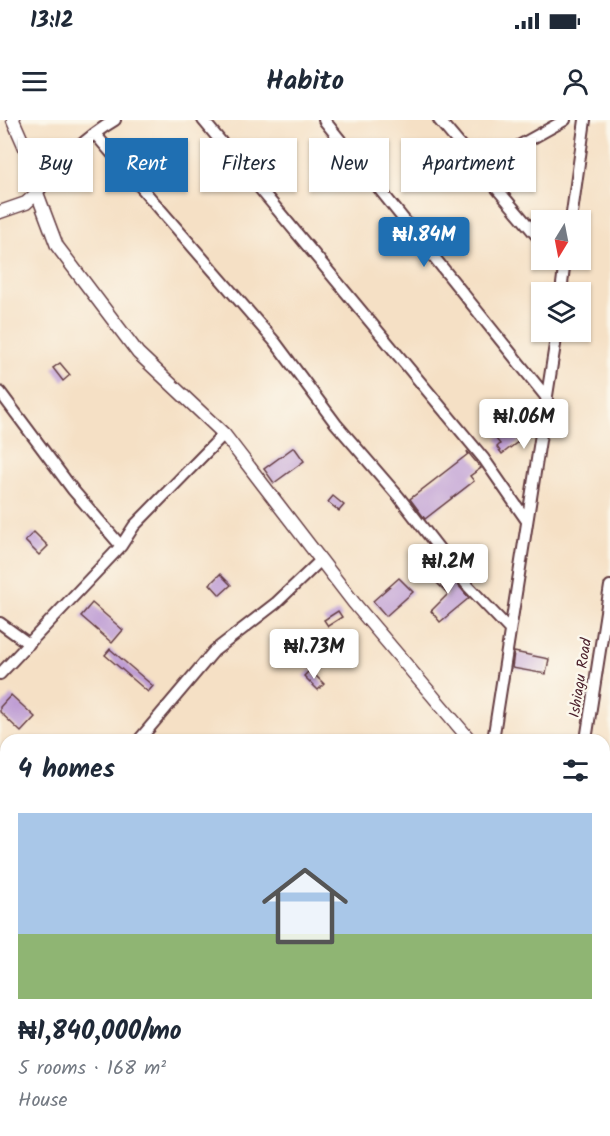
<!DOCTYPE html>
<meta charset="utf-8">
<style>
:root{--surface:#fff;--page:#f6f6f7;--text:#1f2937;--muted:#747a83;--line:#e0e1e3;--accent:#1f6fb2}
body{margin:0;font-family:Kalam,sans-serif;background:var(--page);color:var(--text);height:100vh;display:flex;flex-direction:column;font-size:22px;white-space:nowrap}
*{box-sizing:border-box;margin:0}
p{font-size:20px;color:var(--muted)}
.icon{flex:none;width:33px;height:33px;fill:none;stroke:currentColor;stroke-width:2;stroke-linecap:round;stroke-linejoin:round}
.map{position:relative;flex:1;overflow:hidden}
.drawer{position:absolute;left:0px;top:614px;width:610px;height:404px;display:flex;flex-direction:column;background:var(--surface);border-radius:18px 18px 0 0;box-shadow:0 2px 4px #0004}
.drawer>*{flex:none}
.top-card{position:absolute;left:18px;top:18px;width:574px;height:54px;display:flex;gap:12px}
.needle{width:39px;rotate:190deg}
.tools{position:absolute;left:531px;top:90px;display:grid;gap:12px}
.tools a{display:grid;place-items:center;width:60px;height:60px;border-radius:0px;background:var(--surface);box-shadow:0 2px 4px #0004;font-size:30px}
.price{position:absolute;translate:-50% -51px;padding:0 14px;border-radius:6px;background:#fff;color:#222;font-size:20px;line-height:39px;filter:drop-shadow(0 2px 3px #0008)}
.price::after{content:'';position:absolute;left:50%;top:36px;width:18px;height:14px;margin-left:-9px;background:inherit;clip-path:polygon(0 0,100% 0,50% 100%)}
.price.current{background:var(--accent);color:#fff}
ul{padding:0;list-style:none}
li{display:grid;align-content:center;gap:12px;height:318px;padding:0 18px}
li+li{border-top:2px solid var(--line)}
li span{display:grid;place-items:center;height:186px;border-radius:0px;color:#555}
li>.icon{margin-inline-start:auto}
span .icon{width:108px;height:108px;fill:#fffc;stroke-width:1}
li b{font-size:26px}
h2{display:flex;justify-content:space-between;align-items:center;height:72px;padding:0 18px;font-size:26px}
.tag{padding:0 21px;border-radius:0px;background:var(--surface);box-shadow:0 2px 4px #0004;font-size:21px;line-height:54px}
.tag.current{background:var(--accent);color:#fff}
.status{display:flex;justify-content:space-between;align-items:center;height:42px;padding:0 30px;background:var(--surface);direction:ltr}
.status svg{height:16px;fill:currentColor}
header{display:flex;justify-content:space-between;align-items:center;height:78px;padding:0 18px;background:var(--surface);font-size:27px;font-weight:600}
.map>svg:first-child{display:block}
.building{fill:#bf9ed4}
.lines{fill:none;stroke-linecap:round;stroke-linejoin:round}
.minor-casing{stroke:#643c42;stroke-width:14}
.tertiary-casing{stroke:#643c42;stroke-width:15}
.minor{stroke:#fff;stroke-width:10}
.tertiary{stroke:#fff;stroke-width:12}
.labels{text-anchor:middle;stroke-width:5;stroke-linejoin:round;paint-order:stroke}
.street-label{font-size:15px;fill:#4a1f2b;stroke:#fbf7ec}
</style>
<div class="status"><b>13:12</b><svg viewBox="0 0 49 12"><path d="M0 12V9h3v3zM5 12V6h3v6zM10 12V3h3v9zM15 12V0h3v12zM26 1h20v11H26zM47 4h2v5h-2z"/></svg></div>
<header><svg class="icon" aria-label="menu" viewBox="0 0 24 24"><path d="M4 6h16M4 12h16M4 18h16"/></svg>Habito<svg class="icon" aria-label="person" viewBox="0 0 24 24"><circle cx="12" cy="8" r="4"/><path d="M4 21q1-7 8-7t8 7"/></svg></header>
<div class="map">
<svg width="610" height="1016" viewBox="0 0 610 1016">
<rect width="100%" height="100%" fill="#fbf7ec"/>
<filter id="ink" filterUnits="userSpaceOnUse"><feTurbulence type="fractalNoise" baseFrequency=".0167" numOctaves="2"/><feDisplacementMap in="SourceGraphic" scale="12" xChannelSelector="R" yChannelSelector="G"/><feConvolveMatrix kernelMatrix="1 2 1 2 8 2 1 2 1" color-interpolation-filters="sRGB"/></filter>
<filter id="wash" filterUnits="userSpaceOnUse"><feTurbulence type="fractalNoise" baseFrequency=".008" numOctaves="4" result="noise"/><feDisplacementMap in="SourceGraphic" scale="24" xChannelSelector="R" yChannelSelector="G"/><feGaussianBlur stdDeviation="1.35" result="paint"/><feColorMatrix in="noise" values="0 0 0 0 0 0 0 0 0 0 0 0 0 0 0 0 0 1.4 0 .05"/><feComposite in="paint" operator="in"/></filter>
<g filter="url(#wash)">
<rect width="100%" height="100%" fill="#f5e0c5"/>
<g id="blocks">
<path class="building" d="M60,243L70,255L63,261L53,248Z
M510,309L519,321L502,334L497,327L500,324L496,319Z
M294,327L304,341L274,363L264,349Z
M467,331L481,348L470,356L474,361L425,399L410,379L468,334Z
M333,376L344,385L339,391L328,382Z
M34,412L48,426L39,435L25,421Z
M442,446L469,478L440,502L431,491L448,474L431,457Z
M220,454L231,465L220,475L210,464Z
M399,458L413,472L386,496L373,481Z
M92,483L123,510L112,523L81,496Z
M338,491L342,497L328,506L324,500Z
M110,529L153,566L148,572L105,535Z
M514,532L549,539L546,554L512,548Z
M310,550L324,564L318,570L304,556Z
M11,575L35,597L21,612L0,592V587Z"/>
</g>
</g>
<g filter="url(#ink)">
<use href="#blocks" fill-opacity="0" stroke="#643c42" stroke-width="1.5"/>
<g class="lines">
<g class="minor-casing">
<path id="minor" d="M203,0L484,339L527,401
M324,0L547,278
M439,0L542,122
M95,14L275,222L336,304L399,377L468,466L509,509
M479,48L565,0
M37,73C58,45 86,17 115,0
M571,100L585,0
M561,172L565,140
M0,272L73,370L121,426
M0,503L29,524
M0,554L121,426L134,406L224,314
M139,620L214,531L276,483L320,441
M493,620L557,212
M586,620L610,466
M604,690L610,679
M604,749L610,764
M0,759L6,753
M0,977L6,970
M384,1011V1016
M567,1011L573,1016
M555,1016L556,1011"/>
</g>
<g class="tertiary-casing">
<path id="tertiary" d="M13,0L34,48L37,73L57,126L138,233L224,314L354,483L470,620
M0,92L26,83L37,73
M604,800L610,810"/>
</g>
<use href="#minor" class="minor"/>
<use href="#tertiary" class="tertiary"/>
</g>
</g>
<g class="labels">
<g class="street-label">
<text transform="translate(580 558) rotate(-81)" y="5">Ishiagu Road</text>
</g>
</g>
</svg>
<div class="tools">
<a><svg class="needle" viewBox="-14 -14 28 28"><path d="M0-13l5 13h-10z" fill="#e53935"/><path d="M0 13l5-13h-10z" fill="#747a83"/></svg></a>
<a><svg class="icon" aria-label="layers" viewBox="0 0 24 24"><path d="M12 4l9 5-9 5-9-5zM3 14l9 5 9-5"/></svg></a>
</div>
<b class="price current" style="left:424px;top:148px">₦1.84M</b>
<b class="price" style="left:524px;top:330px">₦1.06M</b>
<b class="price" style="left:448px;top:475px">₦1.2M</b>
<b class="price" style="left:314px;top:560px">₦1.73M</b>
<div class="top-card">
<a class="tag">Buy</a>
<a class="tag current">Rent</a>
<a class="tag">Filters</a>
<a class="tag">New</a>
<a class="tag">Apartment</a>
</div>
<section class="drawer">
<h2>4 homes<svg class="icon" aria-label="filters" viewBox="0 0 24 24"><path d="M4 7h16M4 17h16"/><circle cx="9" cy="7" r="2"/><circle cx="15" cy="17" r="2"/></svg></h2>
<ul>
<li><span style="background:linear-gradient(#a9c7e8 65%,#8fb573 0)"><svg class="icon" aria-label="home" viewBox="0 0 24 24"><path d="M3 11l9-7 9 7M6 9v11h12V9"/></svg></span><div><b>₦1,840,000/mo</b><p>5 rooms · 168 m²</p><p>House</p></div></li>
</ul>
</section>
</div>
